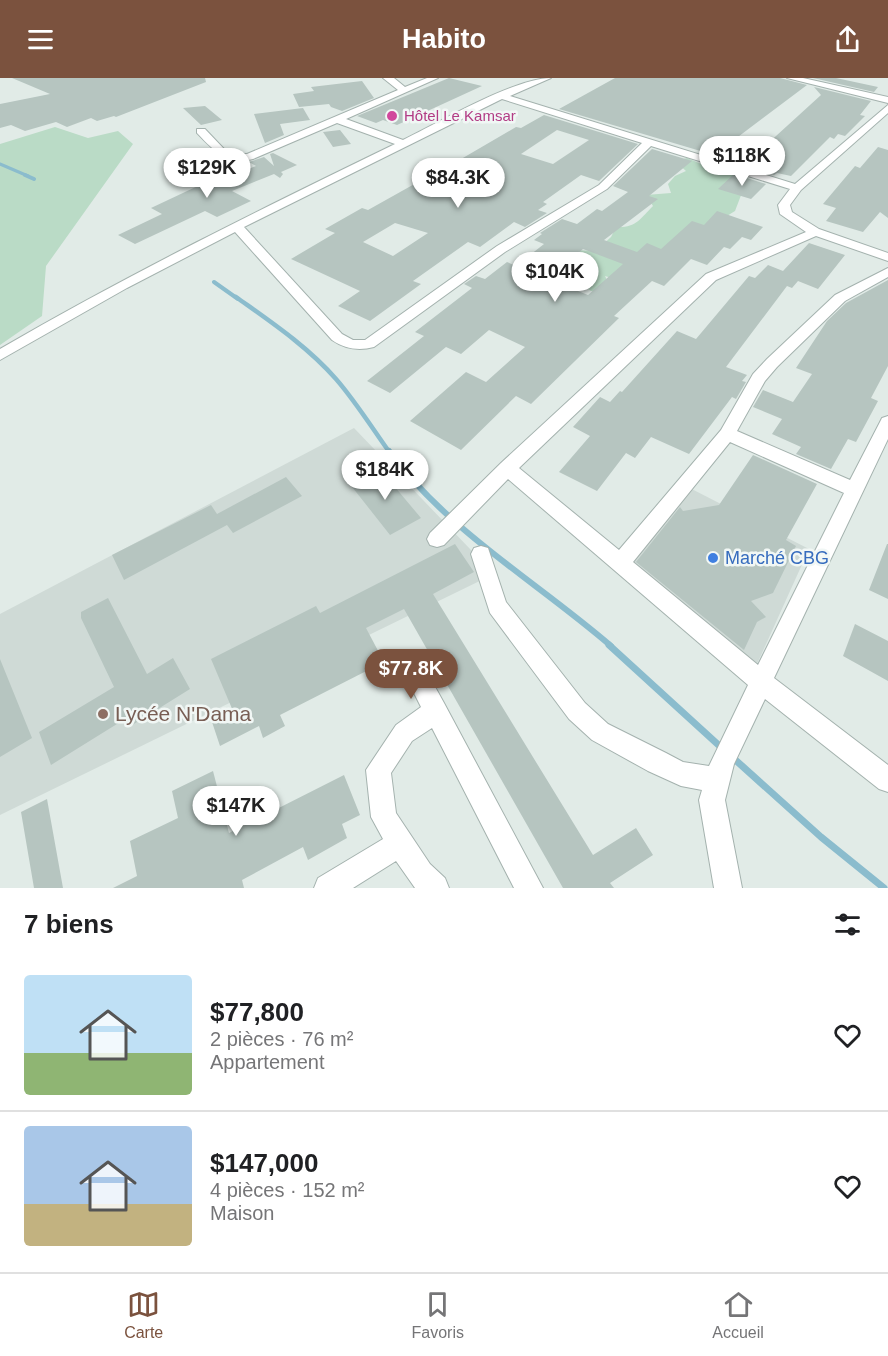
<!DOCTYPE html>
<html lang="fr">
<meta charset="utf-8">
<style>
:root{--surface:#fff;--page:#f6f6f6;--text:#202124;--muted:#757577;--line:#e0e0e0;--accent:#7b523e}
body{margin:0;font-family:Arial,sans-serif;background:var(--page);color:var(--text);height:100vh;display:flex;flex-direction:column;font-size:22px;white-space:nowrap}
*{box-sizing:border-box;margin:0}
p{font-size:20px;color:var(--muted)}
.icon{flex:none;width:33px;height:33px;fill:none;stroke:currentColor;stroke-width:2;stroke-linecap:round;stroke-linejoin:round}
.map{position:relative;height:810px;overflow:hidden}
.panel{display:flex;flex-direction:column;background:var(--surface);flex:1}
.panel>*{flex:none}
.price{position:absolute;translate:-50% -51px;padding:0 14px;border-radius:21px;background:#fff;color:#222;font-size:20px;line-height:39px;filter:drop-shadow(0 2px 3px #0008)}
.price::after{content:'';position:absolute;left:50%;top:36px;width:18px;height:14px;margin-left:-9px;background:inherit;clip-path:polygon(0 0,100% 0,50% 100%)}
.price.current{background:var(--accent);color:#fff}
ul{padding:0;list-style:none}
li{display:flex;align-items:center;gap:18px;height:150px;padding:0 24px}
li+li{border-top:2px solid var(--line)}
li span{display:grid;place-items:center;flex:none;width:168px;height:120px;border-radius:6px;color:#555}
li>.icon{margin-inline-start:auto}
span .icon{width:72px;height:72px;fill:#fffc;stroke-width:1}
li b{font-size:26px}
h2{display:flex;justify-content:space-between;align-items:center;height:72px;padding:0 24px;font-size:26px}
header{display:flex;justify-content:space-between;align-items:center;height:78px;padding:0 24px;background:var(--accent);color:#fff;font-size:27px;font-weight:600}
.menu{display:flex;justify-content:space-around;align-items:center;height:84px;border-top:2px solid var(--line);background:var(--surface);font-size:16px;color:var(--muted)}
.menu a{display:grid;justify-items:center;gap:3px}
.menu .current{color:var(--accent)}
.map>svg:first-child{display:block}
.built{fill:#cfdad6}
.green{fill:#badbc6}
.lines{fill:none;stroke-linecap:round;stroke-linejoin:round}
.stream-far4{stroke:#8bbccd;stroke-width:3}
.stream-far3{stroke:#8bbccd;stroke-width:4}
.stream-far2{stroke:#8bbccd;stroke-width:4.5}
.stream-far1{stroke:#8bbccd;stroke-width:6}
.stream{stroke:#8bbccd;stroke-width:7}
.building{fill:#b6c5c0;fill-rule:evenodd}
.minor-casing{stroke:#a4b2ae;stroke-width:2}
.minor{fill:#fff;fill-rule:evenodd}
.hotel-dot{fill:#d1479c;stroke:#f1f7f5;stroke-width:2}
.shop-dot{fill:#3f7fe0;stroke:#f1f7f5;stroke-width:2}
.education-dot{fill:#8d6e63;stroke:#f1f7f5;stroke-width:2}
.labels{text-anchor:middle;stroke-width:5;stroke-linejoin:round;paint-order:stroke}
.far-hotel-label{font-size:15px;fill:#b23c85;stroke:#f1f7f5;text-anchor:start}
.shop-label{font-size:18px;fill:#366cbe;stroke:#f1f7f5;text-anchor:start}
.near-education-label{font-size:21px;fill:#785e54;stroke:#f1f7f5;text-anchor:start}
</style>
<header><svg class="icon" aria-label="menu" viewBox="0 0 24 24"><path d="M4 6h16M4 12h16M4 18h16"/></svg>Habito<svg class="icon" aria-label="share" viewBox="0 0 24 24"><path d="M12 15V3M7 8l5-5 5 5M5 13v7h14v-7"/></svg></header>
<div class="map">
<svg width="888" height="810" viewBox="0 0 888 810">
<rect width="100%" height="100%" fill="#e1ebe7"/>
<path class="built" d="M354,350L494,496L0,737V536Z
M678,404L809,471L757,586L621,482Z"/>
<path class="green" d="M55,49L88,60L118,53L133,66L46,188L42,238L0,267V66Z
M687,80L711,90L740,95L748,99L735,133L621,203L605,198L610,208L607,216L591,213L581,206L553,211L543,199L556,195L550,186L573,172L596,173L611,159L616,149C636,150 640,141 653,128L646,117L671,115L668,106L675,98L686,93L675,83Z"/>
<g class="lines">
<path class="stream-far4" d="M0,86L28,98"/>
<path class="stream-far3" d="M25,97L34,101
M214,204L238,221"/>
<path class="stream-far2" d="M236,219C271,244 307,268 336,301C356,324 372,350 390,375"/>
<path class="stream-far1" d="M389,373C448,453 537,504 611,568"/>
<path class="stream" d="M609,567L724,672
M731,678L821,759L884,810"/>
</g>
<path class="building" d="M12,0H205L206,4L116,39L114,38L97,43L91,40L67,49L56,44L25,53L11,47L0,50V26L50,16Z
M449,0L482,8L397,47L383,42L376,45L357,38Z
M615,0H780L807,7L714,77L559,31Z
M813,0H836L878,9L874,14Z
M362,3L374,20L342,33L331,29L329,26L299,29L293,16L314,13L311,9Z
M814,9L871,23L860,37L865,38L845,58L838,56L834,61L830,59L791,98L777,95L774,97L743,88L821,17Z
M205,28L222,42L201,47L183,30Z
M303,30L310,42L280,46L284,57L265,65L254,36Z
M544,37L638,66L599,103L581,97L543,124L547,126L538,132L547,135L525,149L514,144L480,169L468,164L413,203L421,206L370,243L338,228L360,213L291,181L335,155L325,151L362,130L368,132L418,104L420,105L516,49L521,50ZM557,52L589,62L553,86L521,76ZM395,145L428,155L393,178L363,164Z
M340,52L351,66L333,69L323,54Z
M878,69L888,72V140L880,134L863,154L826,143L836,130L823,126L855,88L860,90Z
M652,71L692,83L649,118L658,121L604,162L637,174L647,165L661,171L692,143L704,147L717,133L763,149L751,162L742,159L730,171L724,169L707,187L691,181L664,208L652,203L614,238L619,240L531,326L516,318L461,372L410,343L466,294L486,304L525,269L489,252L461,276L446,269L390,315L367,303L424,258L415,254L472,210L464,206L476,198L485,201L507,184L516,188L544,166L534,162L542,156L540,155L562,141L577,146L597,131L602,133L628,114L613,108ZM583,171L623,186L588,217L548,201Z
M273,75L297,87L281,94L283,96L280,100L274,96L232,113L251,123L217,139L205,133L135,166L118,157L162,136L151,130L202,106L205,108L256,88L249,84L264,79L274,88L270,76Z
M734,96L766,106L751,121L718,111Z
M809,165L845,177L818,211L798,203L792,210L787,208L726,289L747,297L742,303L746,304L736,321L732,319L689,376L651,359L635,380L626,375L597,413L559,394L590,358L573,349L600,319L610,324L620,313L622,314L677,253L696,261L749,198L755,200L768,187L783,193Z
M888,202V288L871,320L878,323L856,364L848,361L831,391L796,376L801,369L772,356L782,341L753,329L763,312L793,324L812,296L796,290L827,243L846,225Z
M753,377L817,406L786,462L796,468L773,515L751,523L766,539L757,544L744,572L636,484L680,429L683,433L719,427Z
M379,390L421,440L390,457L349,405Z
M286,399L302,418L233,455L227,447L124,502L112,477L211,427L217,436Z
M455,466L474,494L433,516L593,777L636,750L653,777L610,805L614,810H563L404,531L366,550L384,584L280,637L285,648L263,660L259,648L220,668L212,644L233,633L211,581L316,528L320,535Z
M887,466H888V521L869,512Z
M108,520L147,596L173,580L190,611L129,649L125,641L51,687L39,654L114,609L81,540V534Z
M855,546L888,563V603L843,578Z
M0,581L32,660L0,679Z
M213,693L229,755L344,697L360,737L342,746L347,760L308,782L303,769L242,802L244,810H113L137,798L130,763L178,740L172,713Z
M47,721L63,810H34L21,734Z"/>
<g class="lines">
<g class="minor-casing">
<path id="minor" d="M383,0H394L405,9L427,0H438L346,41L403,62C438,45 515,0 551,0L510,18L795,106L888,27V35L801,112L790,127L792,134L819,151L888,175V183L816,158L716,202L519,390L619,472L721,352L753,296L767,281L835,217L888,190V199L845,223L777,289L765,303L737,353L850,402L880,344L882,340L888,338V361L774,600L888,687V714L879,711L765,621L734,686L725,722L742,810H714L699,722L702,712L681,708L648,693L592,662L569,641L490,535L471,476L474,470L481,468L488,470L506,524L585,625L608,646L666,675L683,684L709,688L748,607L508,401L444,467L437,469L430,467L427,461L430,455L501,385L706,196L806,154L780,136L778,127L790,111L651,68L607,111L505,174L374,269C359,273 345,271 332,262L235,154L127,210L0,282V271C129,196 261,131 395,66L337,45L253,81C227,87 214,73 197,55V51H205L225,72L234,76H247L398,12ZM502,21L642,65L599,107L497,168L365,262H353L342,256L244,149ZM730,364L844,415L758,587L633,484Z
M787,0H803L888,19V25Z
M415,584L423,587L444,625L543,810H514L432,650L412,663L391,695L396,735L430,786L445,800L449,810H415L396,783L353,810H314L318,800L383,761L371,739L366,692L396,647L421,629L404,595L407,587Z"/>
</g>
<use href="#minor" class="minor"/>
</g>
<circle class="hotel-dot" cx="392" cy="38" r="6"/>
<circle class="shop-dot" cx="713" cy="480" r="6"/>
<circle class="education-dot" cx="103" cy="636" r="6"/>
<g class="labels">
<g class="far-hotel-label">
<text x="404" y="43">Hôtel Le Kamsar</text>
</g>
<g class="shop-label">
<text x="725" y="486">Marché CBG</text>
</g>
<g class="near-education-label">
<text x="115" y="643">Lycée N'Dama</text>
</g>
</g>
</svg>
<b class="price" style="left:742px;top:109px">$118K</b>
<b class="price" style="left:207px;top:121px">$129K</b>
<b class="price" style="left:458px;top:131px">$84.3K</b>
<b class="price" style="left:555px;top:225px">$104K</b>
<b class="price" style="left:385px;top:423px">$184K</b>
<b class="price current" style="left:411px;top:622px">$77.8K</b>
<b class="price" style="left:236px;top:759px">$147K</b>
</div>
<section class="panel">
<h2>7 biens<svg class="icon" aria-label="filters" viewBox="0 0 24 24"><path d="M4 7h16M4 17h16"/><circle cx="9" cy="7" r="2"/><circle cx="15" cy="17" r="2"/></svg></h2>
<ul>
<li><span style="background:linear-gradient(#bfe0f5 65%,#8fb573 0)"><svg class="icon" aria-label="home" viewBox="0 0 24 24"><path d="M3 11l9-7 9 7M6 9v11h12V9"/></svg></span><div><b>$77,800</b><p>2 pièces · 76 m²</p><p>Appartement</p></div><svg class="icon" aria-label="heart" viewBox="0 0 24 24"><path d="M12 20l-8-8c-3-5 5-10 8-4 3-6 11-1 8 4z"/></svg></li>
<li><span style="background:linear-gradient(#a9c7e8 65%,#c2b280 0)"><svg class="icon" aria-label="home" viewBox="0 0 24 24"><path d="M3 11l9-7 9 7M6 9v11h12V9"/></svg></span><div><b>$147,000</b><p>4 pièces · 152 m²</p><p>Maison</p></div><svg class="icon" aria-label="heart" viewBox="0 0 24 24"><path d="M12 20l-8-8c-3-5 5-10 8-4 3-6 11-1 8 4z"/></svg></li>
</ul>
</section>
<nav class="menu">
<a class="current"><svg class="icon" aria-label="map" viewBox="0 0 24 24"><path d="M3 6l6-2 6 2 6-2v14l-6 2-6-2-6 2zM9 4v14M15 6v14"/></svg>Carte</a>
<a><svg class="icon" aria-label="saved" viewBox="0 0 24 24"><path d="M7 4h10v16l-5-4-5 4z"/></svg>Favoris</a>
<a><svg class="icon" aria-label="home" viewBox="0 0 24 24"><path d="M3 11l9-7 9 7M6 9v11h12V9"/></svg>Accueil</a>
</nav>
